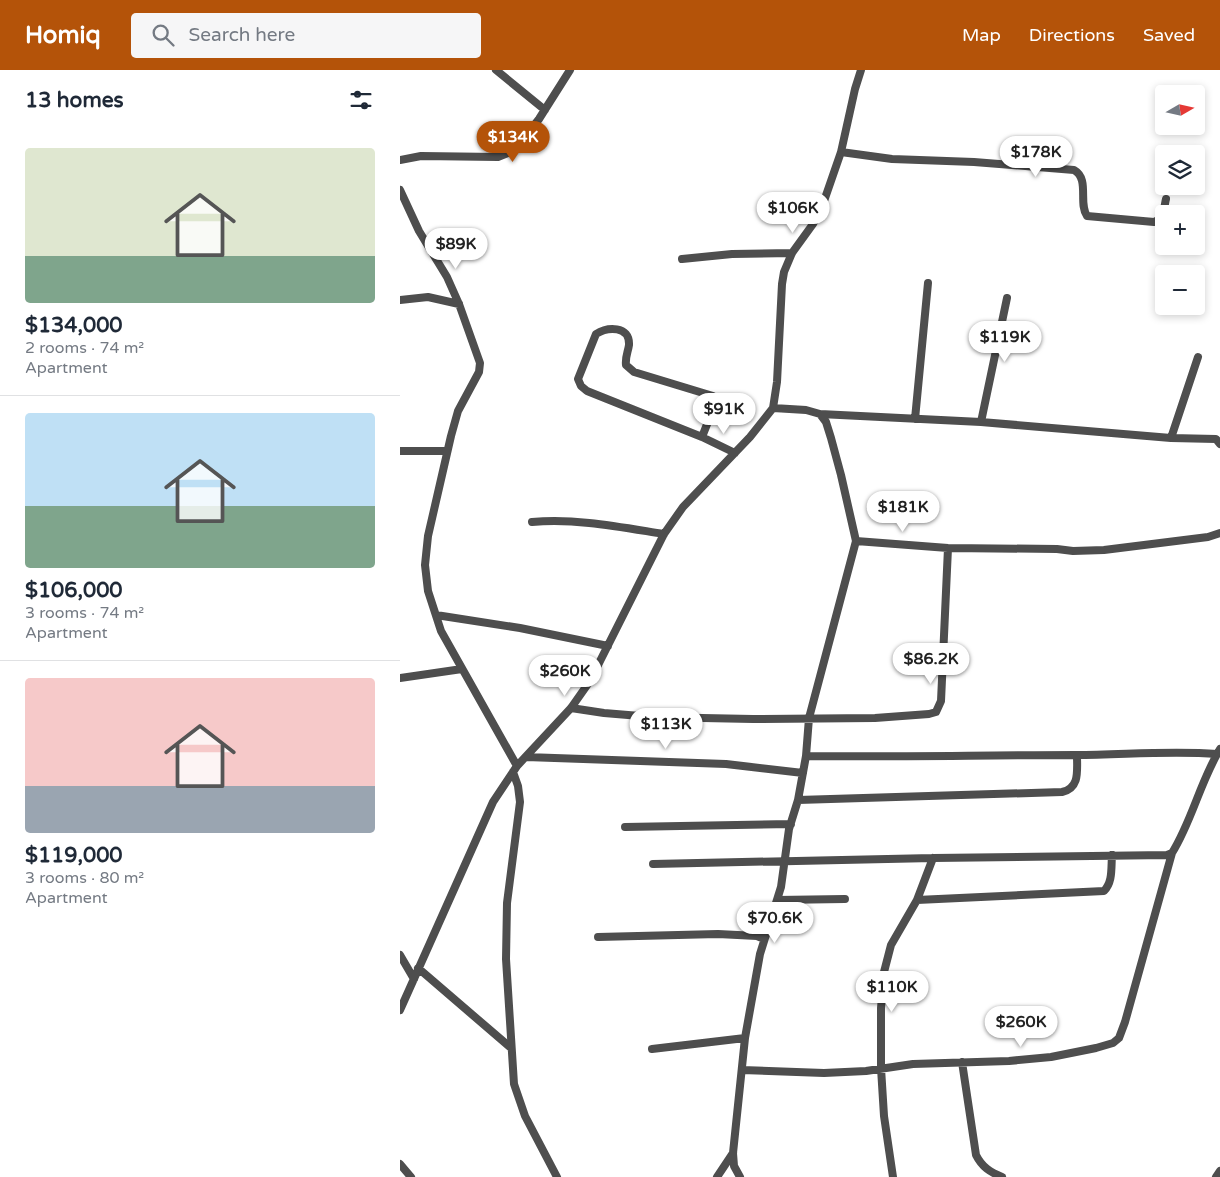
<!DOCTYPE html>
<meta charset="utf-8">
<style>
:root{--surface:#fff;--page:#f6f6f7;--text:#1f2937;--muted:#747a83;--line:#e0e1e3;--accent:#b45309}
body{margin:0;font-family:"Varela Round",sans-serif;background:var(--page);color:var(--text);height:100vh;display:flex;flex-direction:column;font-size:19px;white-space:nowrap}
*{box-sizing:border-box;margin:0}
p{font-size:16px;color:var(--muted)}
.icon{flex:none;width:28px;height:28px;fill:none;stroke:currentColor;stroke-width:2;stroke-linecap:round;stroke-linejoin:round}
.map{position:relative;flex:1;overflow:hidden}
.sheet{display:flex;flex-direction:column;background:var(--surface);width:400px}
.sheet>*{flex:none}
.needle{width:32px;rotate:81deg}
.buttons{position:absolute;left:755px;top:15px;display:grid;gap:10px}
.buttons a{display:grid;place-items:center;width:50px;height:50px;border-radius:5px;background:var(--surface);box-shadow:0 2px 8px #0003;font-size:25px}
.price{position:absolute;translate:-50% -42px;padding:0 11px;border-radius:18px;background:#fff;color:#222;font-size:16px;line-height:32px;filter:drop-shadow(0 1px 2px #0008)}
.price::after{content:'';position:absolute;left:50%;top:30px;width:15px;height:11px;margin-left:-8px;background:inherit;clip-path:polygon(0 0,100% 0,50% 100%)}
.price.current{background:var(--accent);color:#fff}
ul{padding:0;list-style:none}
li{display:grid;align-content:center;gap:10px;height:265px;padding:0 25px}
li+li{border-top:1px solid var(--line)}
li span{display:grid;place-items:center;height:155px;border-radius:5px;color:#555}
li>.icon{margin-inline-start:auto}
span .icon{width:90px;height:90px;fill:#fffc;stroke-width:1}
li b{font-size:21px}
h2{display:flex;justify-content:space-between;align-items:center;height:60px;padding:0 25px;font-size:21px}
header{display:flex;align-items:center;gap:30px;box-sizing:border-box;height:70px;padding:0 25px;background:var(--accent);color:#fff}
header strong{font-size:24px}
nav{display:flex;gap:28px;margin-inline-start:auto;font-size:18px}
.search{width:350px;height:45px;background:var(--page);display:flex;align-items:center;gap:12px;box-sizing:border-box;padding:0 18px;border-radius:5px;color:var(--muted);font-size:19px}
main{display:flex;flex:1;min-height:0}
.map>svg:first-child{display:block}
.lines{fill:none;stroke-linecap:round;stroke-linejoin:round}
.street{stroke:#4e4e4e;stroke-width:8}
</style>
<header>
<strong>Homiq</strong>
<div class="search"><svg class="icon" aria-label="search" viewBox="0 0 24 24"><circle cx="10" cy="10" r="6"/><path d="M15 15l6 6"/></svg>Search here</div>
<nav><a>Map</a><a>Directions</a><a>Saved</a></nav>
</header>
<main>
<section class="sheet">
<h2>13 homes<svg class="icon" aria-label="filters" viewBox="0 0 24 24"><path d="M4 7h16M4 17h16"/><circle cx="9" cy="7" r="2"/><circle cx="15" cy="17" r="2"/></svg></h2>
<ul>
<li><span style="background:linear-gradient(#dfe7d0 70%,#7fa58c 0)"><svg class="icon" aria-label="home" viewBox="0 0 24 24"><path d="M3 11l9-7 9 7M6 9v11h12V9"/></svg></span><div><b>$134,000</b><p>2 rooms · 74 m²</p><p>Apartment</p></div></li>
<li><span style="background:linear-gradient(#bfe0f5 60%,#7fa58c 0)"><svg class="icon" aria-label="home" viewBox="0 0 24 24"><path d="M3 11l9-7 9 7M6 9v11h12V9"/></svg></span><div><b>$106,000</b><p>3 rooms · 74 m²</p><p>Apartment</p></div></li>
<li><span style="background:linear-gradient(#f6c9c9 70%,#9aa5b1 0)"><svg class="icon" aria-label="home" viewBox="0 0 24 24"><path d="M3 11l9-7 9 7M6 9v11h12V9"/></svg></span><div><b>$119,000</b><p>3 rooms · 80 m²</p><p>Apartment</p></div></li>
</ul>
</section>
<div class="map">
<svg width="820" height="1107" viewBox="0 0 820 1107">
<rect width="100%" height="100%" fill="#fff"/>
<g class="lines">
<path class="street" d="M96,0L145,40
M441,82L492,89L574,92L674,100C690,109 678,133 687,146L754,152C764,149 764,137 766,129
M0,90L21,86L98,87L113,81L120,74L139,49L170,0
M0,120L19,161L47,207L59,234L80,293L79,302L58,341L51,366L28,466L25,495L28,521L41,561L117,696
M282,189L332,184L392,183
M0,230L28,227L59,234
M420,344L581,352L771,368L816,369L820,374
M515,349L528,213
M581,352L607,228
M302,367L315,334L313,326L234,302L226,295C225,287 228,282 229,275C230,255 207,257 196,264L178,309L181,316L187,321L302,367L335,383
M771,368L798,287
M0,381H47
M132,452C176,448 220,457 264,464
M456,471L548,478L657,479L673,481L704,480L808,467L820,463
M36,545L120,558L208,576
M0,608L62,599
M171,638L204,643L252,647L353,649L475,648L529,644L536,642L541,631L548,478
M406,686C496,687 586,685 676,685C723,685 770,680 817,684
M126,687L326,694L403,703
M113,702L118,716L120,732L107,833L106,889L114,1014L125,1046L157,1107
M398,730L662,722C680,718 677,701 677,685
M225,757L391,754
M253,794L533,788L767,785L772,783C792,751 800,712 820,679
M377,830L445,829
M517,830L704,821C713,812 711,798 712,785
M198,867L318,864L357,866L364,869
M0,885L14,909
M18,898L111,978
M0,940L93,732L117,696L171,638L190,611L264,464L283,437L350,367L373,338L377,312L382,214L384,202L392,183L413,154L423,134L441,82L455,19L461,0
M252,979L345,968
M562,992L576,1085C582,1097 590,1102 602,1107
M342,1000L424,1003L466,1001L513,994L609,991L651,987L696,978L713,973L719,968L725,952L772,783
M0,1094L11,1107
M317,1107L333,1083
M340,1107L334,1096L333,1083L345,968L360,884L381,817L389,759L398,730L406,686L409,648L456,471L441,405L431,368L426,352L420,344L406,340L373,338
M493,1107L484,1046L481,998V938L484,902L491,875L517,830L533,788
M816,1107L820,1101"/>
</g>
</svg>
<div class="buttons">
<a><svg class="needle" viewBox="-14 -14 28 28"><path d="M0-13l5 13h-10z" fill="#e53935"/><path d="M0 13l5-13h-10z" fill="#747a83"/></svg></a>
<a><svg class="icon" aria-label="layers" viewBox="0 0 24 24"><path d="M12 4l9 5-9 5-9-5zM3 14l9 5 9-5"/></svg></a>
<a>+</a>
<a>−</a>
</div>
<b class="price current" style="left:113px;top:93px">$134K</b>
<b class="price" style="left:636px;top:108px">$178K</b>
<b class="price" style="left:393px;top:164px">$106K</b>
<b class="price" style="left:56px;top:200px">$89K</b>
<b class="price" style="left:605px;top:293px">$119K</b>
<b class="price" style="left:324px;top:365px">$91K</b>
<b class="price" style="left:503px;top:463px">$181K</b>
<b class="price" style="left:531px;top:615px">$86.2K</b>
<b class="price" style="left:165px;top:627px">$260K</b>
<b class="price" style="left:266px;top:680px">$113K</b>
<b class="price" style="left:375px;top:874px">$70.6K</b>
<b class="price" style="left:492px;top:943px">$110K</b>
<b class="price" style="left:621px;top:978px">$260K</b>
</div>
</main>
